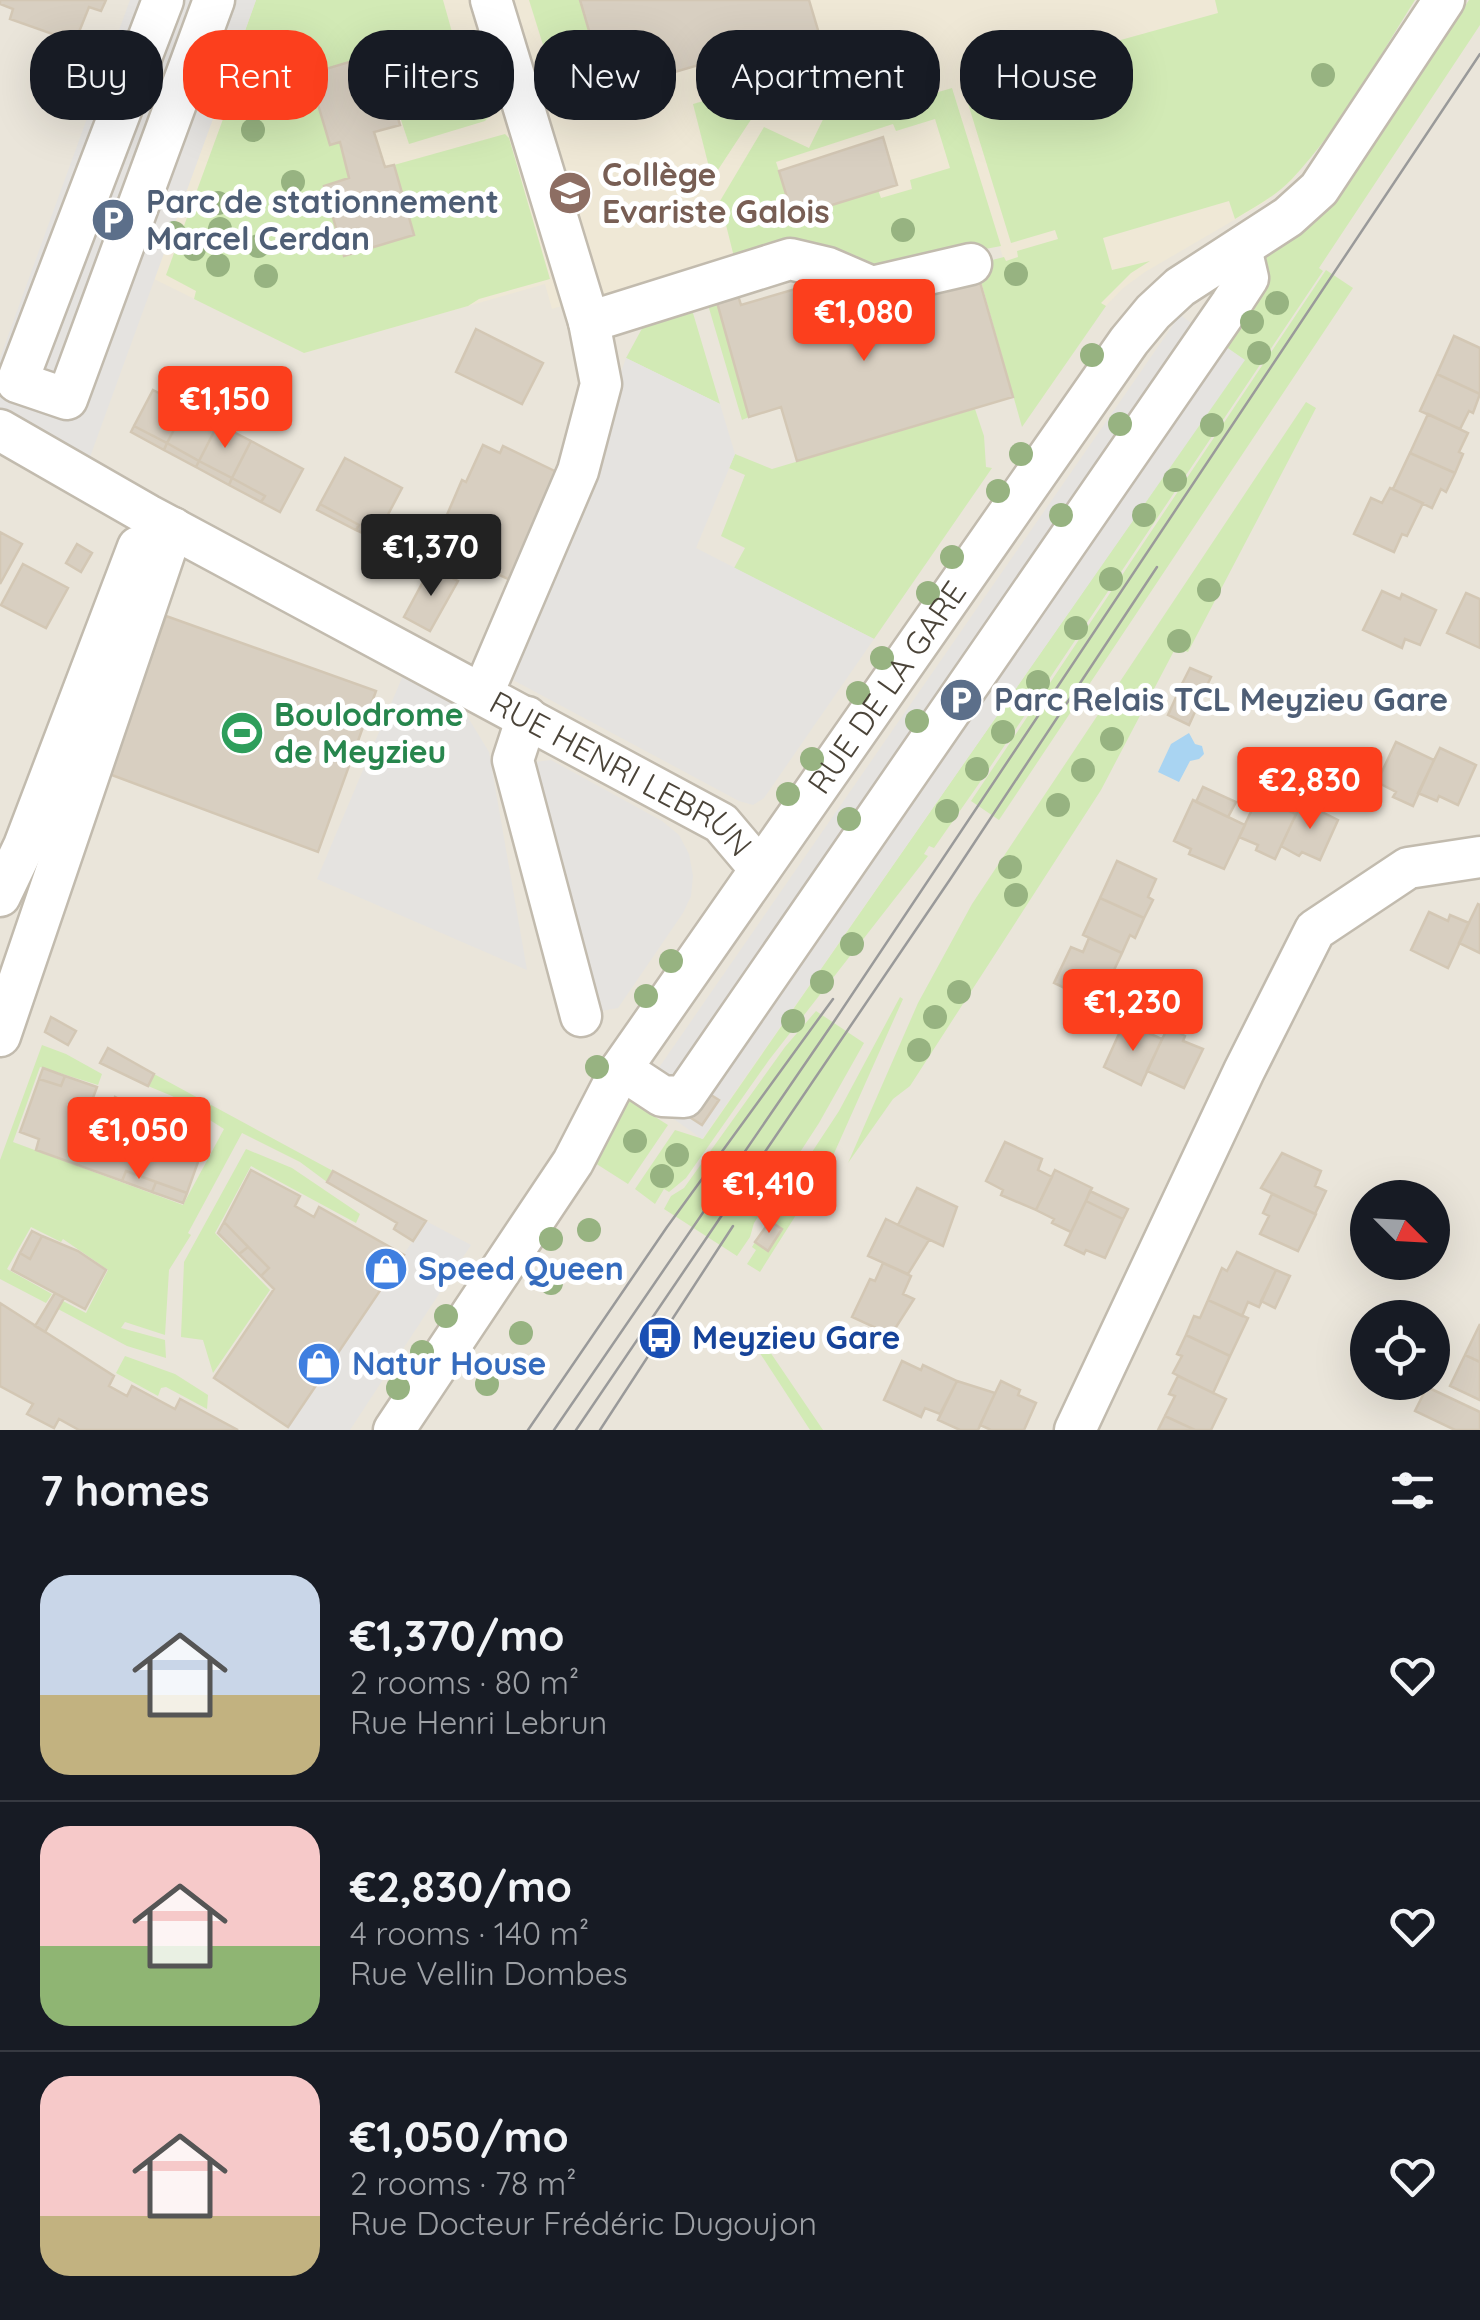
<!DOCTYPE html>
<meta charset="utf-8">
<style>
:root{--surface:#171b24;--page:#20242c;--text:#f1f3f6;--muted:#9ea1a6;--line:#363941;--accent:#fc3f1d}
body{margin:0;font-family:Quicksand,sans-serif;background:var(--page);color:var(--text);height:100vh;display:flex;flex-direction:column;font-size:38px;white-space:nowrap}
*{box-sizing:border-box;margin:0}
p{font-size:32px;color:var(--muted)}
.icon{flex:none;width:55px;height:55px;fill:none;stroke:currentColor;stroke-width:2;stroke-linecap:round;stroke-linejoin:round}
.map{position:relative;height:1430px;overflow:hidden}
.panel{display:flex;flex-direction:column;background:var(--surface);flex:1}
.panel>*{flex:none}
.banner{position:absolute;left:30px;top:30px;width:1420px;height:90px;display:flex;gap:20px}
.needle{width:65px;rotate:114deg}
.controls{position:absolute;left:1350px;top:1180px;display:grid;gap:20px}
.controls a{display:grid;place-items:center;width:100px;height:100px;border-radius:50%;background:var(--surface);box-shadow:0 10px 40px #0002;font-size:50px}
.price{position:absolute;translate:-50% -85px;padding:0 22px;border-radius:10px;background:var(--accent);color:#fff;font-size:32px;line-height:65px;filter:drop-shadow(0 2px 5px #0008)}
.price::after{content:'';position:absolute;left:50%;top:60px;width:30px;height:22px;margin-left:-15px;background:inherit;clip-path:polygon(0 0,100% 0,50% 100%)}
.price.current{background:#222;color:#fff}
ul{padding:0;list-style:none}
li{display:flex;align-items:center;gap:30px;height:250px;padding:0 40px}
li+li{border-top:2px solid var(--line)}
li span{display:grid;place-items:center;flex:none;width:280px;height:200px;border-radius:30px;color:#555}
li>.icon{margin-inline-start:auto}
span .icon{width:120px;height:120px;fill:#fffc;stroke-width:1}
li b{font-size:42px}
h2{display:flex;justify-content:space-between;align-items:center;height:120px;padding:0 40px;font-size:42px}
.pill{padding:0 35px;border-radius:40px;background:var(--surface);box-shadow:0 10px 40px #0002;font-size:35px;line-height:90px}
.pill.current{background:var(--accent);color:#fff}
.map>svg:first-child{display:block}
.residential{fill:#eae5da;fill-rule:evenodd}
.education{fill:#efe8d6}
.green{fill:#d2eab5;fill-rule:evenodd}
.parking{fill:#e5e3e0}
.water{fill:#a9d4f2}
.building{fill:#d8cfc1;stroke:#d3c7b4;stroke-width:2.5}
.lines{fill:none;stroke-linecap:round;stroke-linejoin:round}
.minor-casing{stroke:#c2bbae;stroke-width:45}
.minor{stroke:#fff;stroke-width:40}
.tram{stroke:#9a9a9a;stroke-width:2.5}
.tree{fill:#97b381}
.labels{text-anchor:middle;stroke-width:10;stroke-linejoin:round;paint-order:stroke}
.education-label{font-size:32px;font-weight:bold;fill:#785e54;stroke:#fff;text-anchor:start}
.service-label{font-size:32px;font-weight:bold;fill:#4e5e75;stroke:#fff;text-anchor:start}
.street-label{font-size:32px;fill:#4b4439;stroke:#fff}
.leisure-label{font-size:32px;font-weight:bold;fill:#27864d;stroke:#fff;text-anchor:start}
.shop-label{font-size:32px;font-weight:bold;fill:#366cbe;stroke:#fff;text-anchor:start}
.transit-label{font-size:32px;font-weight:bold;fill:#164399;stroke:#fff;text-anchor:start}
</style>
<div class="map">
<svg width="1480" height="1430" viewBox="0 0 1480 1430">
<rect width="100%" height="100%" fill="#f6f3ec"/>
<path class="residential" d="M0,0H1480V1430H0ZM1368,1198H1432V1262H1368ZM1368,1318H1432V1382H1368Z"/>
<path class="education" d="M257,0H1415L1339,118L1292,180L1265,202L1145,272L1123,288L1103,309L1043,397L982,185L596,300L587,298L552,309L545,284L304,353L154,279Z"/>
<path class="green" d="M256,0H443L468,89L452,93L455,107L498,97L500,104L485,121L409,144L379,54L330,145L340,142L349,178L344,255L414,235L394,165L505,134L509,138L550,279L479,299L468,306L304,353L194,299L196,291L166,275L230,100L222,96Z
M529,0H580L606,91L629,86L631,97L565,115L545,109L523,72L549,64Z
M1215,0H1415C1377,60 1341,127 1292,179C1276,196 1255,207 1235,219L1229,201L1103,238L1112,270L1150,261L1131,273L1101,303L1106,306L1022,427L976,264L1004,257L1006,261L1018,257L1017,251L1058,239L1055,230L1011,243L962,84L1218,13Z
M1469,0H1480V25L1319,268L1323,271L978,785L934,848L929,846L924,854L928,856L769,1060L686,1178L669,1192L664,1189L655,1204L635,1189L675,1130L703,1139L1244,360L1216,340L1266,268L1262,258L1336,197Z
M829,65L842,111L850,118L952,88L1001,246L882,269L816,244L798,243L735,261L720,201L764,127L809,148L833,99L784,78ZM935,119L950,168L910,180L912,189L881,198L878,190L794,217L776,162L893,124L896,131Z
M777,80L712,179L693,104Z
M1326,270L1353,288L999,820L971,801Z
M715,296L749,417L742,420L706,298Z
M690,303L720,404L626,358L645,323Z
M1306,402L1316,408L1188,652L1176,647L1101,790L910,1086L893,1099L848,1163L918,1003L972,904Z
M975,409L984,436L986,467L992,468L874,639L734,568L745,548L721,536L745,475L729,468L735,454L772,469Z
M900,997L903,999L832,1158L760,1272L747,1264L756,1250L752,1247L755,1242L768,1250L782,1230L768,1219L839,1111Z
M816,1011L864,1043L819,1123L754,1223L750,1237L737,1256L664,1209L671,1196L684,1188L785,1047Z
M42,1045L66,1054L102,1074L98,1085L40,1067L13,1142L183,1205L224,1129L172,1096L148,1086L154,1074L333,1171L327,1182L300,1162L242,1133L188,1233L191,1235L169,1270L165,1335L125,1322L121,1328L165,1340L166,1358L127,1346L58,1309L63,1301L86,1313L108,1270L63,1239L61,1242L31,1227L7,1269L52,1294L46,1303L0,1279V1160Z
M628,1097L654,1105L649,1113L668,1125L628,1184L595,1163Z
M246,1149L292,1168L360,1214L356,1223L251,1166L215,1233L270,1290L213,1373L203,1340L181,1337L184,1262Z
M756,1334L766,1346L823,1430H810L752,1341Z
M125,1356L175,1374L208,1395L207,1409L166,1387L161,1388L158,1396L116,1373Z"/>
<path class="parking" d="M130,0H256L90,457L0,411V358Z
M1180,315L1245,360L702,1139L640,1095Z
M626,358L720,404L735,454L696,548L874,639L764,798L753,805L739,801L504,675L580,489Z
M404,673L461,706L489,752L527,970L317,879Z
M551,760L662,821L679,835L689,854L693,876L691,896L683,913L618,1008L601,1011L535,762Z
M426,1221L471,1245L350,1430H287Z"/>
<path class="water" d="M1189,733L1195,744L1202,746L1204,754L1199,759L1190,761L1179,782L1158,772L1171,744Z"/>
<path class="building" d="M0,0H106L101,11L89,7L75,42L10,19L13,9L0,4Z
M580,0H809L823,47L718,78L712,61L607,92Z
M379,53L400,125L374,132L385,167L394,165L414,235L344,256L324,186L349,178L340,142L330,145L309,74Z
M883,137L897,185L793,217L779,171Z
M979,279L1013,397L797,461L781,407L749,417L715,295L736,289L741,305L802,287L813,328Z
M476,329L543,363L522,404L456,372Z
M1454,336L1480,348V394L1437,374Z
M1437,374L1480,394L1473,413L1469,411L1460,429L1420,411Z
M153,390L186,407L167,443L134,426Z
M186,407L218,424L199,461L167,443Z
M1428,414L1468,433L1459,452L1463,454L1455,473L1410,453Z
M218,424L251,441L232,478L199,461Z
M134,426L167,443L164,450L131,432Z
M251,441L303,469L280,512L261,502L265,496L232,478Z
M167,443L199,461L196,467L164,450Z
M483,445L500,453L503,446L567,477L519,584L434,545L462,480L466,482Z
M1410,453L1455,473L1446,492L1441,489L1432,508L1393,489Z
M345,458L402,488L375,539L356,530L359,525L320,504Z
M199,461L232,478L229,485L196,467Z
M232,478L265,496L261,502L229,485Z
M1390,488L1423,503L1407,536L1402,534L1394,552L1354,534L1371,498L1382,503Z
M320,504L359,525L356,530L317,510Z
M0,532L22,544L0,584Z
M77,544L92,553L81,572L66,563Z
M23,564L68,588L46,628L1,605Z
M431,567L458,581L430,631L404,617Z
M1382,591L1400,599L1402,594L1436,610L1420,645L1405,639L1402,648L1363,630Z
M1466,593L1480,599V648L1447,633Z
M166,616L376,691L318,852L109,774Z
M1190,668L1211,677L1203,694L1182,684Z
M1182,684L1203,694L1189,725L1168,715Z
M1396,742L1434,760L1413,806L1393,797L1396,792L1377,782Z
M1440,748L1476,765L1458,805L1439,796L1437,801L1418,793Z
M1203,787L1236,802L1228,817L1196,802Z
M1258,797L1296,814L1275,859L1256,850L1258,845L1239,837Z
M1193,800L1245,825L1224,869L1189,854L1191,849L1174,841Z
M1302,802L1338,820L1320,860L1302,852L1299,856L1281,846Z
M1117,861L1156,879L1148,897L1153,900L1144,918L1100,898Z
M1100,898L1144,918L1135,938L1130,935L1122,953L1083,935Z
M1478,904L1480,905V953L1459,943Z
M1429,912L1448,921L1450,915L1469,923L1448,968L1411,950Z
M1089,938L1122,953L1106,987L1102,986L1094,1002L1054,983L1071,947L1083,952Z
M51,1017L76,1031L68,1045L45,1032Z
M1122,1027L1140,1034L1142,1030L1162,1039L1141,1085L1104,1067Z
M1168,1027L1185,1036L1183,1041L1203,1049L1184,1088L1147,1071Z
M108,1048L154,1074L148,1086L100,1063Z
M43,1068L65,1076L61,1086L39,1079Z
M65,1076L97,1087L87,1114L103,1120L115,1097L204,1145L187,1193L126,1171L122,1181L36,1150L39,1139L20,1132L39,1079L61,1086Z
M708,1093L719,1100L702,1125L691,1118Z
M1005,1142L1042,1159L1038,1170L1052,1177L1036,1210L1001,1195L1003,1190L986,1181Z
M1282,1153L1321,1171L1315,1186L1326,1191L1315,1214L1261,1188Z
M251,1170L300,1196L295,1206L314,1217L319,1207L404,1255L288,1427L214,1378L274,1289L261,1276L269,1268L224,1222Z
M1055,1170L1092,1188L1071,1232L1052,1223L1054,1219L1036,1210Z
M126,1171L156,1182L152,1192L122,1181Z
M333,1171L426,1221L413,1241L394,1229L397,1223L327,1182Z
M156,1182L187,1193L183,1203L152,1192Z
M917,1188L957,1207L943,1246L898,1225Z
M1090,1191L1128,1209L1123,1219L1086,1201Z
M1272,1194L1316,1214L1298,1251L1260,1234L1269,1216L1263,1213Z
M1086,1201L1123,1219L1105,1258L1086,1250L1084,1254L1065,1245Z
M886,1219L929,1240L908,1274L868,1256Z
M770,1221L782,1229L768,1251L755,1242Z
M224,1222L248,1247L239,1254L218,1233Z
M32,1231L42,1236L30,1259L20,1253Z
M42,1236L78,1251L106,1270L85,1309L12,1270L20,1253L30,1259Z
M248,1247L269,1268L261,1276L239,1254Z
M1237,1252L1276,1270L1259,1307L1248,1302L1242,1316L1208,1300L1222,1268L1227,1271Z
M883,1263L911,1276L903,1294L914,1299L891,1335L852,1317L870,1279L875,1281Z
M1276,1270L1290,1276L1275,1308L1261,1301Z
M55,1293L64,1298L45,1332L35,1326Z
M1208,1300L1248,1318L1230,1356L1186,1335L1194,1316L1200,1318Z
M0,1303L114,1376L109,1386L127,1396L132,1386L175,1409L180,1399L238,1430H79L59,1419L54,1428L27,1414L33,1404L0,1386Z
M1480,1324V1362L1465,1355Z
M1186,1335L1230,1356L1213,1393L1173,1373L1182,1356L1177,1354Z
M1465,1355L1480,1362V1400L1450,1386Z
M902,1361L921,1370L923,1365L957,1381L940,1414L925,1408L921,1417L884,1400Z
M1178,1376L1226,1399L1211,1430H1195L1165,1416L1175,1396L1169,1394Z
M957,1381L995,1393L978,1430H960L938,1420Z
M1001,1381L1020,1390L1018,1395L1036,1403L1024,1430H991L980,1425Z
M1427,1387L1480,1412V1430H1455L1415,1411Z
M1165,1416L1195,1430H1158Z"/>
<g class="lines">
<g class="minor-casing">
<g id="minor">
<path d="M163,0L17,382L67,399L214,0"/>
<path d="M491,0L589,322L790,259L828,268L872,287L971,264"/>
<path id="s1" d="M0,430L148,515L721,823L760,869"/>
<path d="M483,693L578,471L601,384L589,322"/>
<path d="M527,717L513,760L581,1016"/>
<path d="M0,896L24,846L138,547"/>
<path d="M0,1036L173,528"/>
<path d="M621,1069L662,1096L684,1097L1231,304L1248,278L1241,248"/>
<path id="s2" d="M394,1430L573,1162L621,1069L1129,341L1153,312L1180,287L1288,217L1319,189L1444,0"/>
<path d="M1075,1430L1244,1071L1315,930L1408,868L1480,857"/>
</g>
</g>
<use href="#minor" class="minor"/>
<path class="tram" d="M528,1430L667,1227L833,999
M554,1430L833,1023L1480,54
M576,1430L951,878L1157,567
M600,1430L733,1226"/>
</g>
<g class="tree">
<circle cx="433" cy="55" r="12"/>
<circle cx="1323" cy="75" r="12"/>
<circle cx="769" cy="106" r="12"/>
<circle cx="253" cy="130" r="12"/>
<circle cx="293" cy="182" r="12"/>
<circle cx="218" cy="203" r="12"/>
<circle cx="220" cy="229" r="12"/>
<circle cx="903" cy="230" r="12"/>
<circle cx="174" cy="233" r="12"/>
<circle cx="258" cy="246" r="12"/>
<circle cx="194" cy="249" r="12"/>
<circle cx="218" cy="265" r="12"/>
<circle cx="1016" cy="274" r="12"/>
<circle cx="266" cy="276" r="12"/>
<circle cx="1277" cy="303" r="12"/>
<circle cx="1252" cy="322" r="12"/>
<circle cx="1259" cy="353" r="12"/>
<circle cx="1092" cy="355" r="12"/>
<circle cx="1120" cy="424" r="12"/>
<circle cx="1212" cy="425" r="12"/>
<circle cx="1021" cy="454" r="12"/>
<circle cx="1175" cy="480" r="12"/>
<circle cx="998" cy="491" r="12"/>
<circle cx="1061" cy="515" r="12"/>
<circle cx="1144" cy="515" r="12"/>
<circle cx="952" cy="557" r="12"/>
<circle cx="1111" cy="579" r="12"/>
<circle cx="1209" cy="590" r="12"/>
<circle cx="928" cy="593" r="12"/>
<circle cx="1076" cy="628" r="12"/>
<circle cx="1179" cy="641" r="12"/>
<circle cx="882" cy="658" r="12"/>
<circle cx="1038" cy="682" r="12"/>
<circle cx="858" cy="693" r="12"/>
<circle cx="917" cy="721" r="12"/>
<circle cx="1003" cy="732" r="12"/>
<circle cx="1112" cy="739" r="12"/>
<circle cx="812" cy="759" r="12"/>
<circle cx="977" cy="769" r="12"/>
<circle cx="1083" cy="770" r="12"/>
<circle cx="788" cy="794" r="12"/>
<circle cx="1058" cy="805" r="12"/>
<circle cx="947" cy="811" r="12"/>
<circle cx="849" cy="819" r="12"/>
<circle cx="1010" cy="867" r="12"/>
<circle cx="1016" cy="895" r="12"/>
<circle cx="852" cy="944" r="12"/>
<circle cx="671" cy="961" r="12"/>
<circle cx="822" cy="982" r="12"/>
<circle cx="959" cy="992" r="12"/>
<circle cx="646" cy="996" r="12"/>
<circle cx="935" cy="1017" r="12"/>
<circle cx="793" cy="1021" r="12"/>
<circle cx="919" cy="1050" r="12"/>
<circle cx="597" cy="1067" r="12"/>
<circle cx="635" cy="1141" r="12"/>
<circle cx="677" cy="1155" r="12"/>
<circle cx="662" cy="1176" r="12"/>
<circle cx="589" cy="1230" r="12"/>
<circle cx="551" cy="1239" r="12"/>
<circle cx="551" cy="1283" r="12"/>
<circle cx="446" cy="1316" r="12"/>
<circle cx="521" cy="1333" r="12"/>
<circle cx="422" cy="1352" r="12"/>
<circle cx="487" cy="1384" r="12"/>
<circle cx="398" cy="1388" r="12"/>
</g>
<defs>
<g id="school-disc" transform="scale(2.25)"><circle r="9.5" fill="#8d6e63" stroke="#fff"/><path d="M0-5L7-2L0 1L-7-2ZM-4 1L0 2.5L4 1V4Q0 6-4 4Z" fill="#fff"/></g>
<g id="parking-disc" transform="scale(2.25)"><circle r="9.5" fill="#5c6f8a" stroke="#fff"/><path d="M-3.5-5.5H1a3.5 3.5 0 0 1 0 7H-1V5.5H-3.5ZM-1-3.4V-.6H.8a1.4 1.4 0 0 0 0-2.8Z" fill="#fff"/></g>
<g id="stadium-disc" transform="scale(2.25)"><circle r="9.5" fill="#2e9e5b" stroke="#fff"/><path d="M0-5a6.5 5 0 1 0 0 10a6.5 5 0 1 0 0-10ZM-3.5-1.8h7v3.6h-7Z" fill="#fff"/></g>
<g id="shop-disc" transform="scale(2.25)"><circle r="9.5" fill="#3f7fe0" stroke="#fff"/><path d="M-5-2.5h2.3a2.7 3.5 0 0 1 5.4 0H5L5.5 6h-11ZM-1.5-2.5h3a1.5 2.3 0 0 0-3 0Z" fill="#fff"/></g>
<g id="bus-disc" transform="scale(2.25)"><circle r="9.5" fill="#1a4fb4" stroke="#fff"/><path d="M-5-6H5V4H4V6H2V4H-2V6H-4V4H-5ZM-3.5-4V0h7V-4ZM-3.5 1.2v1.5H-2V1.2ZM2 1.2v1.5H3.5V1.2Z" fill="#fff"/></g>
</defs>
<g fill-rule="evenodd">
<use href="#school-disc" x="570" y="193"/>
<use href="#parking-disc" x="113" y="220"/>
<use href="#parking-disc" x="961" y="700"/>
<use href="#stadium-disc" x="242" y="733"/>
<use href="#shop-disc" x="386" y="1269"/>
<use href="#bus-disc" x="660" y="1338"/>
<use href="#shop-disc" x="319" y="1364"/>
</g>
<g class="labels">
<g class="education-label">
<text x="602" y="186">Collège<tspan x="602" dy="37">Evariste Galois</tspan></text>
</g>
<g class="service-label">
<text x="146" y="213">Parc de stationnement<tspan x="146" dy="37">Marcel Cerdan</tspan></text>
<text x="994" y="711">Parc Relais TCL Meyzieu Gare</text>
</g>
<g class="street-label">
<text dy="11" stroke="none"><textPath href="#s2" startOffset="892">RUE DE LA GARE</textPath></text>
<text dy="11" stroke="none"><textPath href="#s1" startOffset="710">RUE HENRI LEBRUN</textPath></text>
</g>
<g class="leisure-label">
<text x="274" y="726">Boulodrome<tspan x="274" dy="37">de Meyzieu</tspan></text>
</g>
<g class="shop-label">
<text x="418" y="1280">Speed Queen</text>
<text x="352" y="1375">Natur House</text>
</g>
<g class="transit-label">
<text x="692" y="1349">Meyzieu Gare</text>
</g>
</g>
</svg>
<div class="controls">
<a><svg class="needle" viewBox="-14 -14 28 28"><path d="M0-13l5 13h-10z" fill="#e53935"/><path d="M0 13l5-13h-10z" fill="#9ea1a6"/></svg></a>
<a><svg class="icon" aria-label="locate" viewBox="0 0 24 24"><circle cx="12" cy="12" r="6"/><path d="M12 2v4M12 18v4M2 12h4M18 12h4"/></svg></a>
</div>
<b class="price" style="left:864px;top:364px">€1,080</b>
<b class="price" style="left:225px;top:451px">€1,150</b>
<b class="price current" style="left:431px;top:599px">€1,370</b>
<b class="price" style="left:1310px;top:832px">€2,830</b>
<b class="price" style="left:1133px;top:1054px">€1,230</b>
<b class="price" style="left:139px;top:1182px">€1,050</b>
<b class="price" style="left:769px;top:1236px">€1,410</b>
<div class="banner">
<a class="pill">Buy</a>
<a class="pill current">Rent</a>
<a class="pill">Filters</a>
<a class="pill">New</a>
<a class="pill">Apartment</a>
<a class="pill">House</a>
</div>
</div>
<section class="panel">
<h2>7 homes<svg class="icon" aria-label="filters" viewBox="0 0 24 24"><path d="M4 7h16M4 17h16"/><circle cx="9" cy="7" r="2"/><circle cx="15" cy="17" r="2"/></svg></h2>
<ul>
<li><span style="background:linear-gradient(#c9d6e8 60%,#c2b280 0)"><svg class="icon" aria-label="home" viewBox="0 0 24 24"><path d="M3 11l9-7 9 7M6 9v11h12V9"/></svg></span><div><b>€1,370/mo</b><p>2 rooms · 80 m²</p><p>Rue Henri Lebrun</p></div><svg class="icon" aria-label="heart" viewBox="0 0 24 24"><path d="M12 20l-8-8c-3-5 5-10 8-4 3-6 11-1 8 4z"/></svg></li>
<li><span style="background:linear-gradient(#f6c9c9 60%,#8fb573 0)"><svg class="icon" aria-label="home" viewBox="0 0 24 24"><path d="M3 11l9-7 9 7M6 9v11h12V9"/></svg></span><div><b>€2,830/mo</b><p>4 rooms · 140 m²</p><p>Rue Vellin Dombes</p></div><svg class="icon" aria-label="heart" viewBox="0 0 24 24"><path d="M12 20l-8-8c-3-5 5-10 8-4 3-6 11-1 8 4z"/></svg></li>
<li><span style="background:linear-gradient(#f6c9c9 70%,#c2b280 0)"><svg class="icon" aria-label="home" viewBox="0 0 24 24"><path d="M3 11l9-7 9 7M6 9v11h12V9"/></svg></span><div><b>€1,050/mo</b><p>2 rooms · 78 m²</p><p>Rue Docteur Frédéric Dugoujon</p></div><svg class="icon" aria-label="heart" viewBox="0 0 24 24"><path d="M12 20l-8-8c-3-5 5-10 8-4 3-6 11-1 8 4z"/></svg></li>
</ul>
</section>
